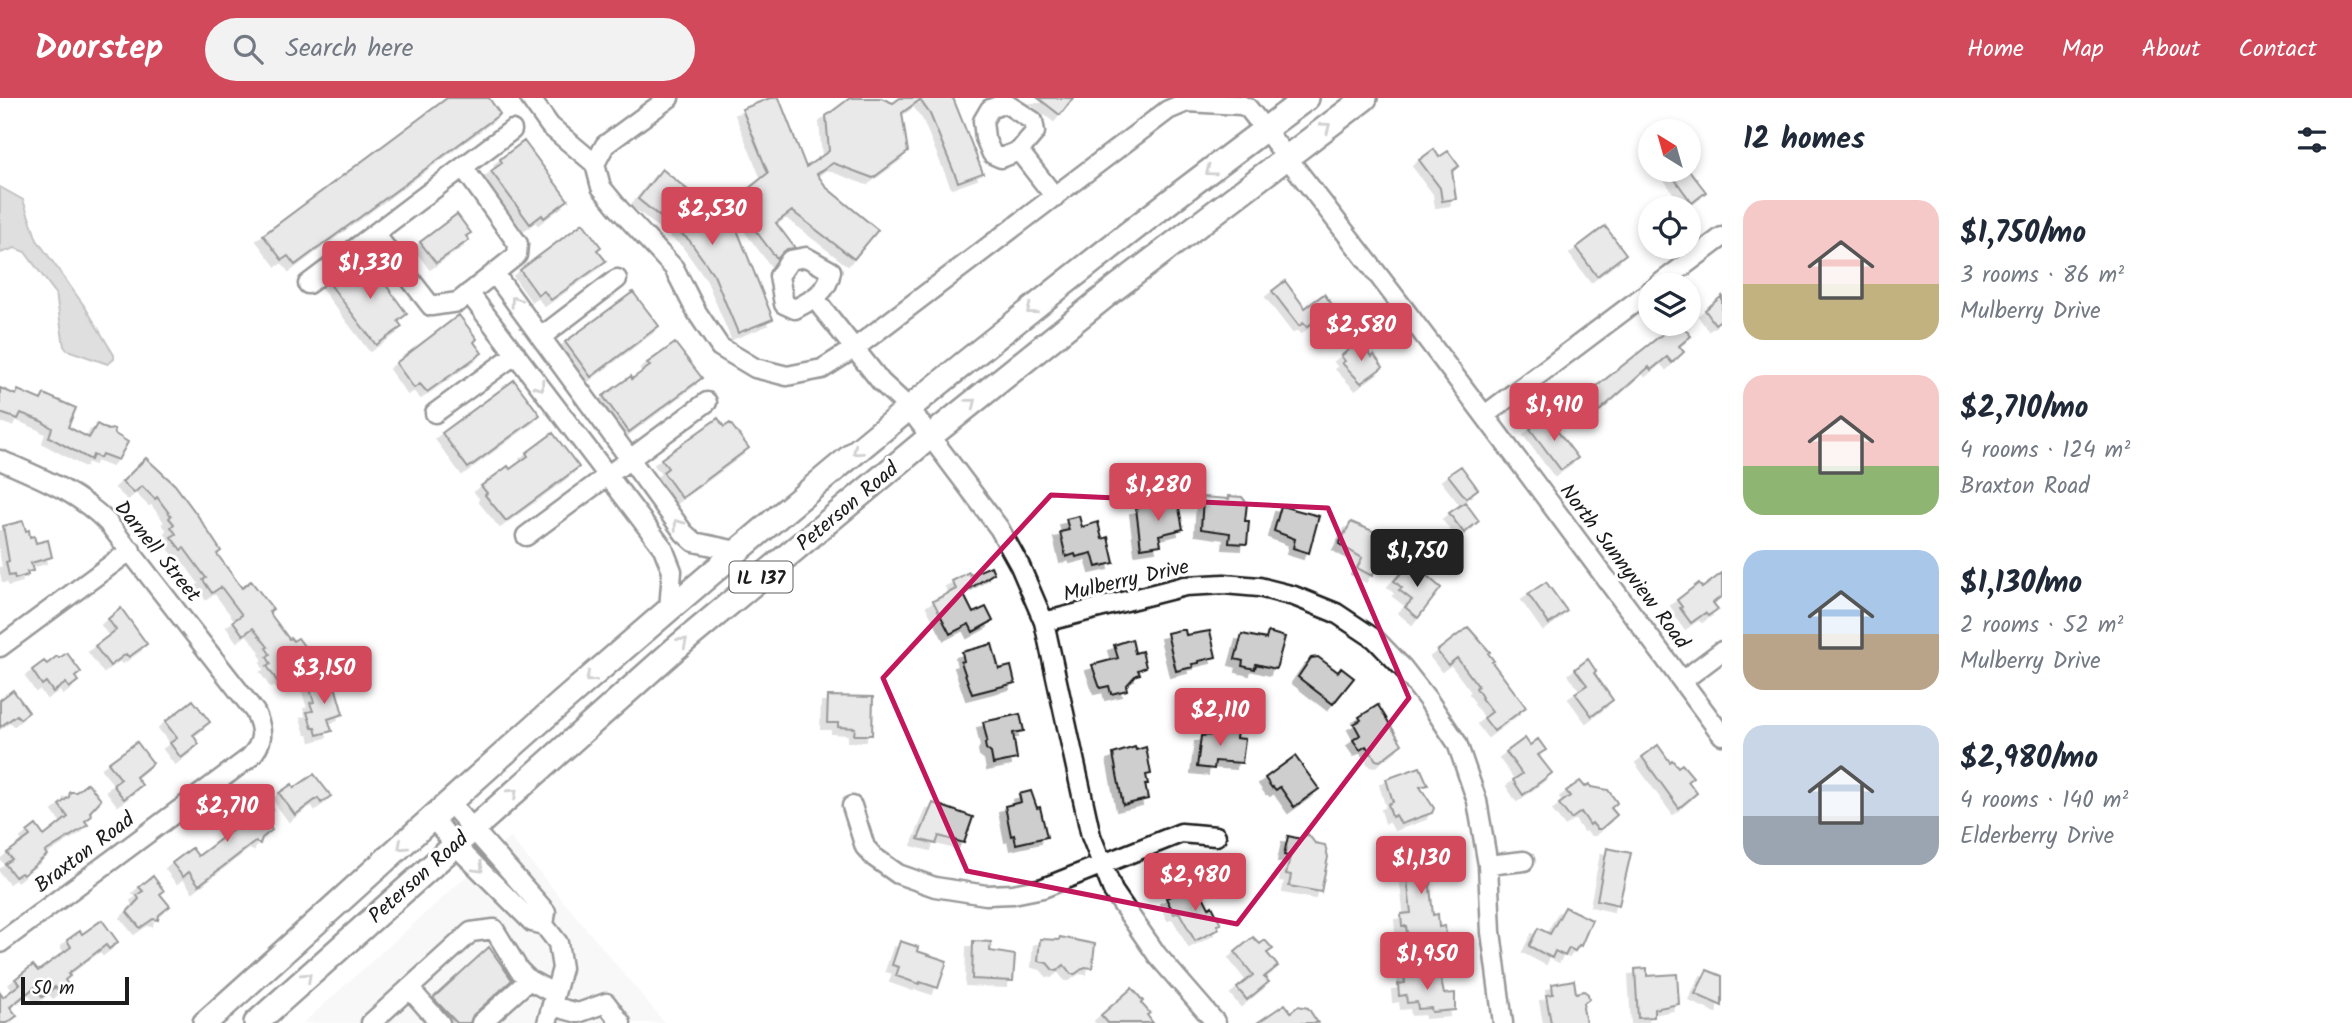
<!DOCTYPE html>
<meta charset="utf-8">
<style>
:root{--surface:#fff;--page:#f2f2f3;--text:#1f2937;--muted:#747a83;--accent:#d1495b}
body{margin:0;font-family:Kalam,sans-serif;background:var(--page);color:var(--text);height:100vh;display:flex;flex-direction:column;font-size:26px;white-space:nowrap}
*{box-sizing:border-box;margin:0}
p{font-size:23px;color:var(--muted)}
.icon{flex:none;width:38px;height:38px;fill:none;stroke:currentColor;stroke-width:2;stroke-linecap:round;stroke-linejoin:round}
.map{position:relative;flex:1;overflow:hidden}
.side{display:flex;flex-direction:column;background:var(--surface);width:630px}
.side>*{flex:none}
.needle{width:46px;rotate:323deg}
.controls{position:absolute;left:1638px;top:21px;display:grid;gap:14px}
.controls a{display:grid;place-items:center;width:63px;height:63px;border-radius:50%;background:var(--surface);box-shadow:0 4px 10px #0003;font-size:35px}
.scale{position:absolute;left:21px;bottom:18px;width:108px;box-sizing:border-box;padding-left:7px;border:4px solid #1c1c1c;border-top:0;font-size:19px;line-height:24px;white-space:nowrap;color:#1c1c1c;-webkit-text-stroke:5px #fff;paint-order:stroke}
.price{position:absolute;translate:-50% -60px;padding:0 16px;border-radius:7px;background:var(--accent);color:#fff;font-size:23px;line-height:46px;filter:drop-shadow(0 2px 4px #0008)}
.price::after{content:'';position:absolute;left:50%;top:42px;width:21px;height:16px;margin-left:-10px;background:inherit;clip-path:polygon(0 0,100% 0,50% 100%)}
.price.on{background:#222;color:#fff}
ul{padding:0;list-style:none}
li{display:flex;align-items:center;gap:21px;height:175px;padding:0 21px}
li span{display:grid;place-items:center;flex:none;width:196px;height:140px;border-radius:21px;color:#555}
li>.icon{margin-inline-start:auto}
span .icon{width:84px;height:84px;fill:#fffc;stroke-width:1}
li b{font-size:30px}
h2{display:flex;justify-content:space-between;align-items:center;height:84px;padding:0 21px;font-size:30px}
header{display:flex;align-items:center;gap:42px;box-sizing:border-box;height:98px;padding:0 35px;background:var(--accent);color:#fff}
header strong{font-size:33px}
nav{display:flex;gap:38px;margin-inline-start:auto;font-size:24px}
.search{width:490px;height:63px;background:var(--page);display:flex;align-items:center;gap:18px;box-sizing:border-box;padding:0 24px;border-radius:38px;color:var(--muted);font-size:26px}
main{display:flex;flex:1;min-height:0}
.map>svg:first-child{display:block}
.built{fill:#f0f0f0}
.water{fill:#b8b8b8;stroke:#7a7a7a;stroke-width:2}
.building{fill:#cecece;stroke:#1c1c1c;stroke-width:2;filter:url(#shadow)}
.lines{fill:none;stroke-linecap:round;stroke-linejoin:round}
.minor-casing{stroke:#1c1c1c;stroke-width:23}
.major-casing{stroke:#1c1c1c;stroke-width:28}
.minor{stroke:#fff;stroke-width:18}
.major{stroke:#fff;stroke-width:23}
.oneway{stroke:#999}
.marked{fill:none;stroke:#c2185b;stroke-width:5;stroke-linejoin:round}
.labels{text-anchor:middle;stroke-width:6;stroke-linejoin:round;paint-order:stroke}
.shield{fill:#fff;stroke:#606060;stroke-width:2}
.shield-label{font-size:19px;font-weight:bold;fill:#1c1c1c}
.street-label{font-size:21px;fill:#1c1c1c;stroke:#fff}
</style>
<header>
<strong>Doorstep</strong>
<div class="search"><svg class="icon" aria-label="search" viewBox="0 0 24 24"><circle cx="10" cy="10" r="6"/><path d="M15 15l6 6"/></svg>Search here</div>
<nav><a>Home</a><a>Map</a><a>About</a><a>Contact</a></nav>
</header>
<main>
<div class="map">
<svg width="1722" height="925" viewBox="0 0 1722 925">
<defs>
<filter id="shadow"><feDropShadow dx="-6" dy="6" stdDeviation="0" flood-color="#0004"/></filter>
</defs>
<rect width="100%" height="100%" fill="#fff"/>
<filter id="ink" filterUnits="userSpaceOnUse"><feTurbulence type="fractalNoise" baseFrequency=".0143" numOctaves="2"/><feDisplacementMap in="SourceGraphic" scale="14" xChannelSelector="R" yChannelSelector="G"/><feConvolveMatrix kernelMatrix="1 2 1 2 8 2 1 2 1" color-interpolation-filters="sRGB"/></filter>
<g filter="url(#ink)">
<path class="built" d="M510,739L665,925H303Z"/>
<path class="water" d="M0,89L23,102L37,142L85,209L114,257V261L108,266L67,252L64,248L56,196L25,154L15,150L0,155Z"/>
<path class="building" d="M447,0H489L500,16L295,167L288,158L282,162L263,137Z
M770,0H779L806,69L829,53L826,18L850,0H881L893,5L900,0H953L983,75L958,84L930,16L920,2L902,15L908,54L873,80L833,65L817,76L827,90L878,132L854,161L792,113L776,125L795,150L787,151L777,161L733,103L768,75L742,11Z
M1038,0H1073L1060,17Z
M524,43L568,102L544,120L542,117L530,126L491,73L502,65L500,61Z
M1434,51L1439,59L1448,53L1459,68L1452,73L1456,101L1442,103L1440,90L1419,62Z
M662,71L721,119L727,107L773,221L738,235L714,177L689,142L638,101Z
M1668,72H1689L1706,94L1692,105Z
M457,116L471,135L466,138L469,142L436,165L420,144Z
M583,125L601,149L597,152L606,163L551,202L544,193L538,197L520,172Z
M1605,128L1626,156L1597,178L1576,150Z
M367,161L407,216L398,223L402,229L376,247L329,185L349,170L351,173Z
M1285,183L1305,210L1324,196L1334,209L1307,229L1303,225L1299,228L1272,193Z
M633,194L659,228L591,279L565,244Z
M1722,198V221L1715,226L1705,212Z
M459,217L477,241L474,244L482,255L427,294L420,286L414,290L396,265Z
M1675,226H1681L1691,238L1679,248L1684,254L1672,265L1667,259L1651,272L1649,269L1597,315L1583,299Z
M675,245L702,280L629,334L603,298L631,278L632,281L650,268L647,265Z
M1357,245L1361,251L1364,249L1372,259L1374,257L1383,269L1361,285L1342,265L1345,263L1341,258Z
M514,282L540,317L468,370L442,335Z
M0,290L16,297L18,292L41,302L44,296L76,310L68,329L89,340L97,326L108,332L114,331L115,336L128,344L118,362L102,356L100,360L93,357L91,362L49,339L52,330L41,323L21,315L18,321L0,315Z
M1546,318L1578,360L1561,372L1530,331Z
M718,320L724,329L730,325L749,350L682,400L663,374L668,370L661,361Z
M553,335L579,369L506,423L485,397L487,395L481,388L508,368L510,371L528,358L526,355Z
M146,360L175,387L198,418L221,453L217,456L242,490L251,483L273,511L269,514L289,541L291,540L293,543L298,540L307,552L289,568L297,578L284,587L280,581L277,583L267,568L271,566L267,559L270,556L266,550L268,549L253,530L243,537L233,523L242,517L221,489L212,495L203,482L206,480L184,450L181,452L171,439L176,436L171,429L174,426L169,420L171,418L157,399L155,401L142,388L134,395L122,384Z
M1461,368L1478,391L1466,400L1448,377Z
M1229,398L1242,399L1247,405L1245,423H1249L1247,446L1229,445L1230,435L1201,431L1203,399L1229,401Z
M1465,404L1479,423L1464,435L1449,415Z
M1166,405H1178L1183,431L1159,437L1161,447L1141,450L1136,410Z
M1281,408L1319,418L1309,455L1293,450L1295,441L1274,433Z
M1079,418L1082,429L1098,424L1102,441L1108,439L1114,465L1096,469L1092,455L1076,459L1075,456L1066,459L1060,434L1069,432L1066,421Z
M23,423L26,433L29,432L30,439L34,438L36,445L48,442L52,459L31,465L33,473L27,474L28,477L15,481L14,477L9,478L6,464L9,463L3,428Z
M1351,424L1392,441L1372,478L1357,470L1362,460L1339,446Z
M1411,464L1441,490L1418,520L1405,509L1412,502L1399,492L1402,490L1394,483Z
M991,468L994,475L963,495L973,515L986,509L993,523L973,534L969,526L950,536L933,503L956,491L952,483L969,474L970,477Z
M1722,475V498L1713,505L1718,511L1708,518L1705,515L1691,525L1680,510L1682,509L1677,502L1699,485L1702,490Z
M1546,484L1567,513L1549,526L1528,496Z
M121,510L147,546L129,559L126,556L110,568L95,548L116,532L108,521Z
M1468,529L1490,554L1488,555L1494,563L1492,564L1526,609L1494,633L1484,620L1492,614L1481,600L1482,599L1476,590L1478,588L1457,560L1448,567L1437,553Z
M1180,532H1185L1186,537L1210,533L1216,559L1199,563V565L1192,566L1193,569L1176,573L1167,535Z
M1268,534L1285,539L1276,571L1256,566L1255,571L1242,568L1243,563L1235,561L1242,536L1266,541Z
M1132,541L1135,555L1142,553L1146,569L1138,572L1140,576L1136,577L1126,588L1127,592L1111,596L1109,588L1100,590L1092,567L1118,560L1114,547Z
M992,546L999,571L1011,568L1015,585L972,596L961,564L964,563L962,554Z
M67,555L81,574L75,579L78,583L69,590L66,585L53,594L46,584L42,587L32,572L44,563L47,566L57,558L59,560Z
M1318,559L1338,574L1341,570L1354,580L1333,606L1298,579L1311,560Z
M1588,561L1596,573L1594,575L1613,602L1592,618L1575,595L1587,587L1575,571Z
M333,581L343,616L328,621L332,633L317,637L315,630H312L307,614L313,613L310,605L314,604L309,588Z
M13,592L29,614L20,621L17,617L0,629V602Z
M828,598L873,599L872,637H854L855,630L838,629V625H827Z
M193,602L210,624L193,637L199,646L181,660L170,645L177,640L165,624Z
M1378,607L1402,646L1380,663L1376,662L1366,648L1360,652L1353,642L1360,637L1354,626L1361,622L1359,619Z
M1020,616L1024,633L1013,635L1017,661L993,666L991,655L986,651L985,646L987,642L983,624Z
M1214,628L1237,634L1236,640L1245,641L1242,665L1215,663L1214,671L1197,669L1201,638L1212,637Z
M1525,640L1530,647L1538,641L1546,652L1538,657L1552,675L1523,697L1513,682L1522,676L1506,654Z
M137,644L153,665L136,679L142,687L124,701L113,687L121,681L108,665Z
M1658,647L1670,664L1672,662L1678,669L1682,666L1693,679L1688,683L1697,695L1679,710L1642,659Z
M1135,649L1136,652L1146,649L1151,676L1146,677L1148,686H1145L1148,701L1123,707L1113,656Z
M1295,658L1319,691L1294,709L1280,689L1276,692L1273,689L1272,690L1265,680Z
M1420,669L1428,687L1420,689L1434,710L1432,715L1401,726L1396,717L1392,719L1388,706L1393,704L1386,681Z
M314,676L331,698L321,705L318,700L295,717L279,695L292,686L294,690Z
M1580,683L1585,689L1589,686L1591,689L1608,692L1616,703L1617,705L1611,710L1617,717L1601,731H1597L1592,725L1590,727L1581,714L1571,721L1559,706L1570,698L1566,693Z
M88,685L101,702L90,714L92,718L85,723L88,727L45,754L47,757L23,777L21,775L15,779L5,766L12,761L7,755L30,738L27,734L36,727L44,738L68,719L59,707L69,699L70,694H76Z
M1031,693L1037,710L1040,709L1047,739L1016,746L1014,737L1011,738L1005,708L1021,704L1019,696Z
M264,700L273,712L263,719L272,732L262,740L260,746L255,744L199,787L189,774L183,779L172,765L192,750L198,758L242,725L239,721L246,717L242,712L256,702L258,704Z
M933,705L973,719L964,745L939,738L936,746L918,741Z
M1308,736L1315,745L1325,747L1328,759L1321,794L1289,788L1291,777L1286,776L1290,759L1284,757L1288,738L1301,741Z
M1439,745L1441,761L1431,762L1433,780L1430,789L1433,817L1438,816L1439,829L1445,828L1447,846L1409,848L1406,828H1402L1401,816L1411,815L1407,780L1401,775L1400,770L1404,765L1402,749Z
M1607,750L1631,755L1619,807L1597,802Z
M153,778L164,793L160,796L170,808L159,817L158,822L153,821L140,830L127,814L139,801L137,797L143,793L139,789Z
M1189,789L1193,798L1201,794L1209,810L1212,808L1221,826L1217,827L1219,831L1195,843L1179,814L1174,816L1166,800Z
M1565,809L1592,822L1581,848L1579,847L1575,853L1569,850L1565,858L1555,853L1552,860L1529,848L1538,830L1550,836Z
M102,822L118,844L109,851L106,847L68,876L70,878L65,882L68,887L59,894L55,889L42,899L35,889L10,909L17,918L7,925H0V895L3,899L20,886L15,881L33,867L38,873L71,849L67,842L80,833L82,836Z
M1060,839L1095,846L1092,870L1085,869L1075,876H1071L1064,867L1057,873L1053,872L1047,865L1038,863L1040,841L1059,842Z
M1253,839L1260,846L1265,842L1273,851L1267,855L1278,868L1264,879L1269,884L1247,902L1237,890L1253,877L1235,854Z
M900,843L918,849L917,853L947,863L938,890L920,884L919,886L896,878L899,869L892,867Z
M973,843L991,844L990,853L1015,857L1013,883L972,881Z
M489,849L512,882L473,917L470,925H457L433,900Z
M1647,870V878L1677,876L1679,906L1654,911V919L1638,920L1635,871Z
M1707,872L1722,878V908L1695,896Z
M1439,873L1444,896L1455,895V912L1432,914L1431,910L1418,911L1417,904L1407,905L1406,897L1399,898L1398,886L1405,885L1404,876Z
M1574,882L1576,895L1584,893L1588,896L1589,901L1584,905L1583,910L1586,925H1551L1546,897L1553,896L1552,886Z
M1132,890L1143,903L1141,905L1150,915L1147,917L1153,925H1108L1101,917Z
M1285,906L1291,914L1298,908L1308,910L1318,925H1257Z"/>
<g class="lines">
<g class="minor-casing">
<path id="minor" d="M530,0L550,28L595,66
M669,0L605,47L595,66L601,89L619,111L674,170L696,213L720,249L755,270L787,278L822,271L855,250L1168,12L1187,4L1241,7L1248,10C1411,215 1566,427 1722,637
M1005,5L1033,23L1035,34L1019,53L1001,60L992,56L985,40L983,23L990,11Z
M1019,53L1055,99
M375,136L431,208L458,204L517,157L518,146L463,69
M806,159L831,173C828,194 812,202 795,211L784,206L779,178L790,162Z
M494,175L684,435L694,444L737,453
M308,186L512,32
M1658,187L1722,139
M469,195L663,450L672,473L669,512
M815,201L881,284L909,310L999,430L1020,468L1044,524L1091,738L1113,793L1157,857L1216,925
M541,239L617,181
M435,315L516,256
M1485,317L1650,193
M0,362C39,379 78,394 108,425L255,614C264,633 264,645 249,660L0,845
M526,438L707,304
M1044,524L1185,488L1224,486L1259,489L1294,498L1336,515L1375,541L1403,570L1428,602L1457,645L1477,703L1488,767L1491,834L1503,925
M0,549L131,452
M1682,583L1722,553
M852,708L865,749L874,759L898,776L935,789L986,797L1013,796L1043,790L1181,735L1216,738
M433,720L454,746L532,824L544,827L546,814L450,705
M1488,767L1524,763
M544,827L558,845L562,870L547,925
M409,890L440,925
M552,908L578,915L606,905L621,925
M371,925L471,834L494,831L519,872L529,882L555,896
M481,925L529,882"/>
</g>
<g class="major-casing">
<path id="major" d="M205,925C329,814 451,701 576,592C812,386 1055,186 1307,0
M256,925L675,551L931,338L1113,192L1365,0"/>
</g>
<use href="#minor" class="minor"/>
<use href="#major" class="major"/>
</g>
<defs><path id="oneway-chevron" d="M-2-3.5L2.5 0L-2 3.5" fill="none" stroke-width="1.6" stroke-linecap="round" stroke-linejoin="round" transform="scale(1.75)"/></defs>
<g class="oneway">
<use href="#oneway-chevron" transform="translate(1326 29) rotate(-37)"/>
<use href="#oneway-chevron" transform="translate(1210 73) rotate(143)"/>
<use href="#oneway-chevron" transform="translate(515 203) rotate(-126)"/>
<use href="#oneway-chevron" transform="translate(1031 212) rotate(142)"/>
<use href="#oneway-chevron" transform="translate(540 288) rotate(53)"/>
<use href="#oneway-chevron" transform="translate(972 305) rotate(-39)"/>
<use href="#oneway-chevron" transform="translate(857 353) rotate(140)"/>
<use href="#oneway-chevron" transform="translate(678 426) rotate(-127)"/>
<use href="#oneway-chevron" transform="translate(683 544) rotate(-40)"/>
<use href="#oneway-chevron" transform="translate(590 580) rotate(139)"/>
<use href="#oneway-chevron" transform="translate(513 695) rotate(-42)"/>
<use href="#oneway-chevron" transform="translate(402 748) rotate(138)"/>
<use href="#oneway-chevron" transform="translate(479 770) rotate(45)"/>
<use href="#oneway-chevron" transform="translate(307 879) rotate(-42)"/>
</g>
</g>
<path d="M0 0H1722V925H0ZM1051,397L1328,410L1409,600L1237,826L967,773L883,580Z" fill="#fff" fill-opacity=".55" fill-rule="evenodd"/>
<path class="marked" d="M1051,397L1328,410L1409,600L1237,826L967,773L883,580Z"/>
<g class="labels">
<rect class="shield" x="729.5" y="463.5" width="63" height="31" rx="5"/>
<g class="shield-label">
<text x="761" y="486">IL 137</text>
</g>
<g class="street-label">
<text transform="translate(847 408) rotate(-40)" y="7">Peterson Road</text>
<text transform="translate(158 453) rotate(51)" y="7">Darnell Street</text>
<text transform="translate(1625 468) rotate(53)" y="7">North Sunnyview Road</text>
<text transform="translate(1126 482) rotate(-13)" y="7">Mulberry Drive</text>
<text transform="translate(84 754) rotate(-37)" y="7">Braxton Road</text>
<text transform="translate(418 779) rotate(-42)" y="7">Peterson Road</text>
</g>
</g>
</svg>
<div class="controls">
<a><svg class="needle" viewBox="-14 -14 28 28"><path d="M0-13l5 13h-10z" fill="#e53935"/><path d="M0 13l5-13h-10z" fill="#747a83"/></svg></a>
<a><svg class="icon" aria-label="locate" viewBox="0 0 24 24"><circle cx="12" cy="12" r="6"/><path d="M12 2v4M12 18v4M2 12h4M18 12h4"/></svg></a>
<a><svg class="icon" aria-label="layers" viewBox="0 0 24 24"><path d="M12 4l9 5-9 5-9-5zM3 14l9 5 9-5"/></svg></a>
</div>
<div class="scale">50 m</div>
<b class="price" style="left:712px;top:149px">$2,530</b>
<b class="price" style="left:370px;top:203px">$1,330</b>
<b class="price" style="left:1361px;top:265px">$2,580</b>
<b class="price" style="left:1554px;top:345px">$1,910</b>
<b class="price" style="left:1158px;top:425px">$1,280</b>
<b class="price on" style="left:1417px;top:491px">$1,750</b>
<b class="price" style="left:324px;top:608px">$3,150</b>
<b class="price" style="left:1220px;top:650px">$2,110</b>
<b class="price" style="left:227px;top:746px">$2,710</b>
<b class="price" style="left:1421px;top:798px">$1,130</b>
<b class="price" style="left:1195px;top:815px">$2,980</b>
<b class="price" style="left:1427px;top:894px">$1,950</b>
</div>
<section class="side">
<h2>12 homes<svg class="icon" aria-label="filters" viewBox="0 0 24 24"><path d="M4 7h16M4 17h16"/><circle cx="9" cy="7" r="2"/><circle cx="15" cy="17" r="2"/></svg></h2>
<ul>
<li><span style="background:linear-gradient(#f6c9c9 60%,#c2b280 0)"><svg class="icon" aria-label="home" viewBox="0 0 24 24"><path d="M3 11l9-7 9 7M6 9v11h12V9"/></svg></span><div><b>$1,750/mo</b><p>3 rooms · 86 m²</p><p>Mulberry Drive</p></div></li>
<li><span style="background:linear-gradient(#f6c9c9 65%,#8fb573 0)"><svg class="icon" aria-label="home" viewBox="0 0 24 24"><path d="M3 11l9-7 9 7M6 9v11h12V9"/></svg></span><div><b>$2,710/mo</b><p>4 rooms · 124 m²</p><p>Braxton Road</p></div></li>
<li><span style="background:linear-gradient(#a9c7e8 60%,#b9a48a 0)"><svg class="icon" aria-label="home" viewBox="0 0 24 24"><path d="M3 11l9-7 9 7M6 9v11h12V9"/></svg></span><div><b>$1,130/mo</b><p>2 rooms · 52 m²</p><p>Mulberry Drive</p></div></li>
<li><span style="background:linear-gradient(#c9d6e8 65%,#9aa5b1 0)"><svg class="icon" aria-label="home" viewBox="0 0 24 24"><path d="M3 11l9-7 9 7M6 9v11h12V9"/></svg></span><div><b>$2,980/mo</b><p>4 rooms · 140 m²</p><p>Elderberry Drive</p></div></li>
</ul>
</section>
</main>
